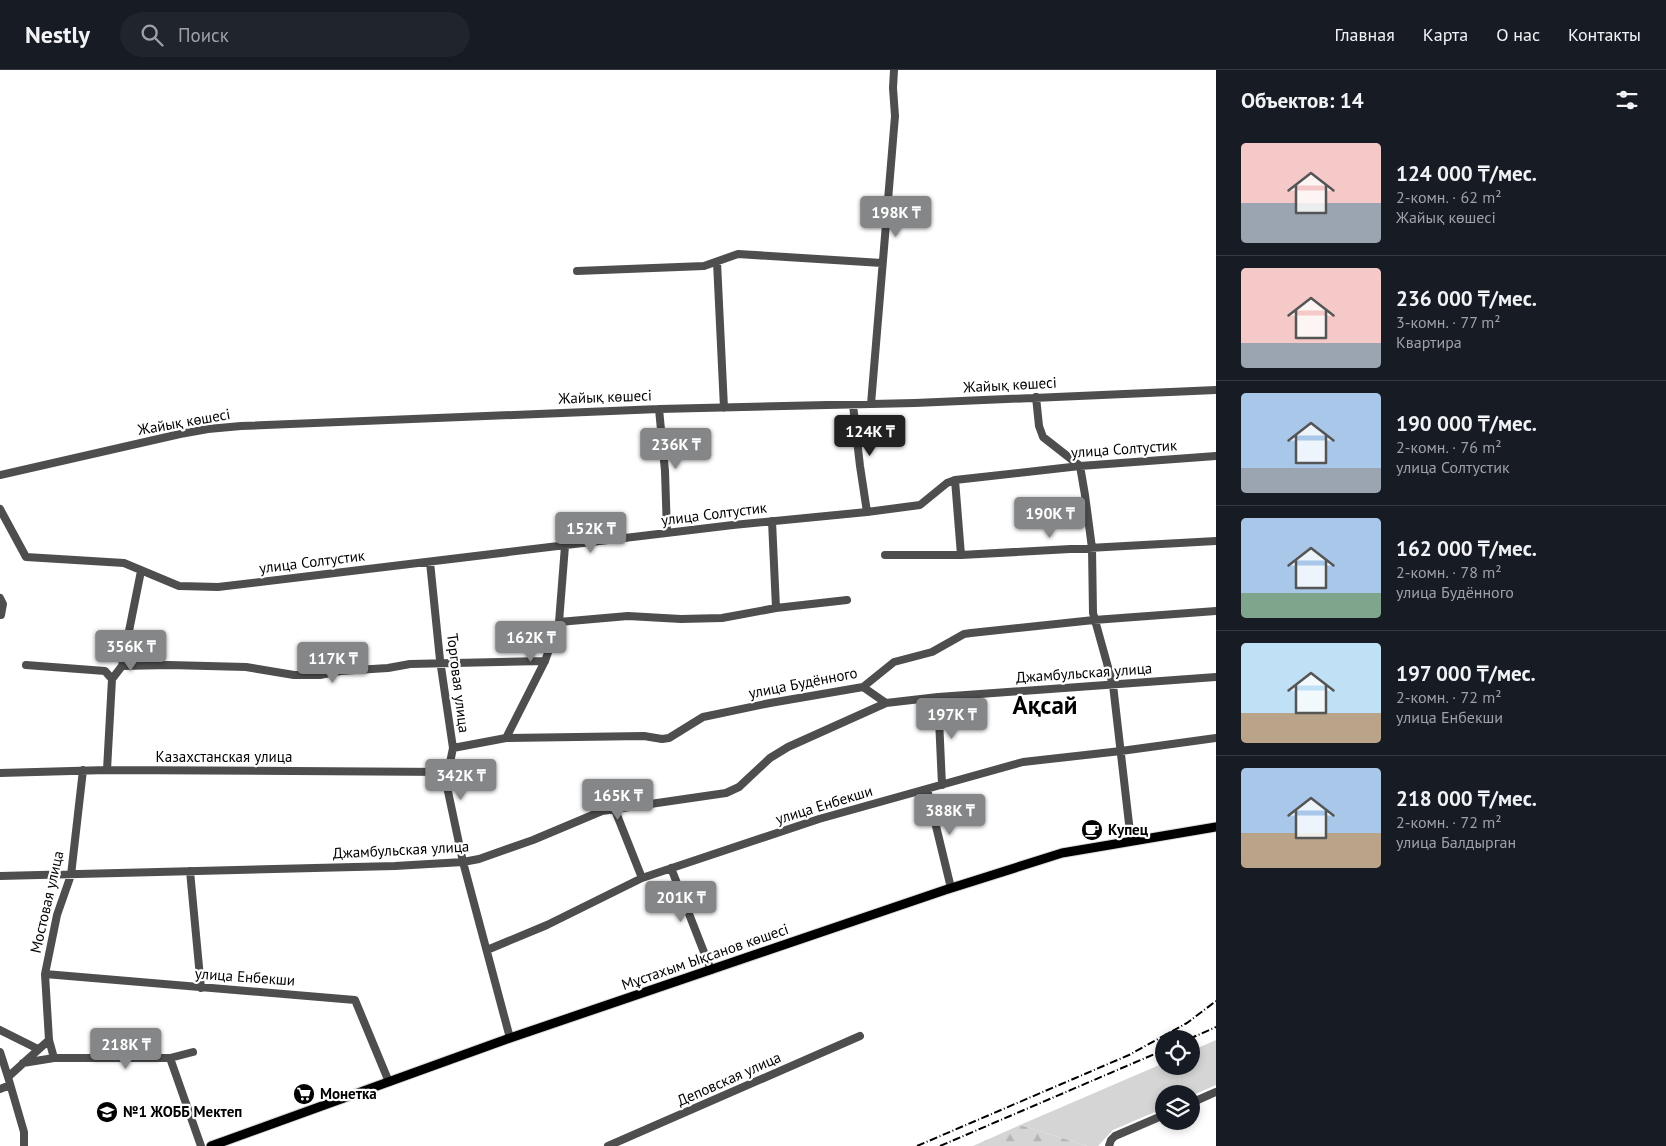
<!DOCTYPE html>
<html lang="ru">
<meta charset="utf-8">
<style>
:root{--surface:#171b24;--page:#20242c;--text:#f1f3f6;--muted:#9ea1a6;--line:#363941;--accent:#858687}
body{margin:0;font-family:"PT Sans",sans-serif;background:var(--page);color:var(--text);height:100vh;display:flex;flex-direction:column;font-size:19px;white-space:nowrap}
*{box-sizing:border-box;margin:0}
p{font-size:16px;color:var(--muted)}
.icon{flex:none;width:28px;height:28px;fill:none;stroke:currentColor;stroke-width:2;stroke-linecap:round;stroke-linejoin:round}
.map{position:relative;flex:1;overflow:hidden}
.side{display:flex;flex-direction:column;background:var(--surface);width:450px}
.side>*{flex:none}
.tools{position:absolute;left:1155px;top:960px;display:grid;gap:10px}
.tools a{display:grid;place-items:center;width:45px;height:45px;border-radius:50%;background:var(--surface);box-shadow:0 2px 8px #0003;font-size:25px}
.price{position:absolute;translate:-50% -42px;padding:0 11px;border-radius:5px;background:var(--accent);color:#fff;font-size:16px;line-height:32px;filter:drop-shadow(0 1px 2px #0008)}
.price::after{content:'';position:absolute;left:50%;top:30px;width:15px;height:11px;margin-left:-8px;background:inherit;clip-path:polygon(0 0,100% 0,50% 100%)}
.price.on{background:#222;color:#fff}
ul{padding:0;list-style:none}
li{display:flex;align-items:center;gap:15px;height:125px;padding:0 25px}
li+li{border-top:1px solid var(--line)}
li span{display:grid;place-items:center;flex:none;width:140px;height:100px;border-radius:5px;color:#555}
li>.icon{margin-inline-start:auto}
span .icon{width:60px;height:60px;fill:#fffc;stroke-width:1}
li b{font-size:21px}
h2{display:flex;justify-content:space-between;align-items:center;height:60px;padding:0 25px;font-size:21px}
header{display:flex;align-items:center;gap:30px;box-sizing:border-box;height:70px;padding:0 25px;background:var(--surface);border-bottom:1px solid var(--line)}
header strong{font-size:24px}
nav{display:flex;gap:28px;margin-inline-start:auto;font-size:18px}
.search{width:350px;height:45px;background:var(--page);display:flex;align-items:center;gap:12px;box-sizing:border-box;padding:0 18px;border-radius:28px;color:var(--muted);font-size:19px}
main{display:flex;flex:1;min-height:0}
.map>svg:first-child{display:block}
.grass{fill:#d5d5d5}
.forest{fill:url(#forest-firs)}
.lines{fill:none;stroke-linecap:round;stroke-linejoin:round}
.major-casing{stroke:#dbdbdb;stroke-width:11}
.minor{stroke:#4e4e4e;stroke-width:8}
.major{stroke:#000;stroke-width:9}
.rail{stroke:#000;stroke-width:2;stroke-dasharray:8 2.5 1 2.5;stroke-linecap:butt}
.labels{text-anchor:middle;stroke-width:4.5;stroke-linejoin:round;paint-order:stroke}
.street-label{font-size:15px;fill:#000;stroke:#fff}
.poi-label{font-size:15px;font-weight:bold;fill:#000;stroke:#fff;text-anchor:start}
.town-label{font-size:25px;font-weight:bold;fill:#000;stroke:#fff}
</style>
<header>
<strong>Nestly</strong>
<div class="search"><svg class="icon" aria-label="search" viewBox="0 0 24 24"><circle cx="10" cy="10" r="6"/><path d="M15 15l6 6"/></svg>Поиск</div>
<nav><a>Главная</a><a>Карта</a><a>О нас</a><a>Контакты</a></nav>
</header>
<main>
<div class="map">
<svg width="1216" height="1076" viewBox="0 0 1216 1076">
<defs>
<pattern id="forest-firs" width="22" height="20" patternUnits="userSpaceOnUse" patternTransform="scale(1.25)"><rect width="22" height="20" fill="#d5d5d5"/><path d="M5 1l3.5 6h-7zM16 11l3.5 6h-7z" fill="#b5b5b5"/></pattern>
</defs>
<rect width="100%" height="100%" fill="#fff"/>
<path class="grass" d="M1216,970V1015L1191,1026V1024H1164V1038L1113,1060L1098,1076H1088L1020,1055L1164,993V996H1191V981Z"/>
<path class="forest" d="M1020,1055L1088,1076H973Z"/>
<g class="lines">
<g class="major-casing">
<path id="major" d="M211,1076L510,968L945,820L1062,783L1216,757"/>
</g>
<path class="minor" d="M717,192L724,338
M577,201L704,196L738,184L882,193
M1036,327L1039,356L1043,367L1080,396L1085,425L1092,478L1093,543L1113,615L1131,771
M871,334L895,46L893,18L894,0
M853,335L860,396L867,442
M659,339L665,401L667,463
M0,405L180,364L208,359L241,356L659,339L915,333L1216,320
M955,410L961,485
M0,439L26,487L124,493L179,516L218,517L733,455L867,442L920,435L947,413L955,410L1080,396L1216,386
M772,451L776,538
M885,485H961L1216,471
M430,492L440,590L453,678L446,712L463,792L510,968
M0,528L3,534L1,545H0
M559,552L628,546L681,549L722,548L776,538L847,530
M26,595L105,601L112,609
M122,596L169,595L246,597L294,605H320L340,601L388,598L410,594L545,591
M863,617L886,633
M938,627L942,715
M506,668L644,666L662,669L669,668L703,647L770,633L863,617L894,592L932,582L964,564L971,563L1094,550L1216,541
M453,678L506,668L545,591L559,552L565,476
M107,700L112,609L122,596L141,501
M0,703L107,700L449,702
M927,719L951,818
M615,740L642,808
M671,798L711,900
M190,801L201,918
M0,806L395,796L463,792L479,789L533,770L602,741L726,723L739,717L770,688L788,677L886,633L938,627L1216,607
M487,880L547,855L642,808L819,749L1023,692L1121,681L1216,668
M45,904L355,930L389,1012
M0,960L38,979
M0,982L8,1007
M54,988H170L193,982
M170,988L201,1076
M23,993L54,988L49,970L45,904L57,845L71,805L83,700
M0,1019L10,1015
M1191,1033L1216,1022
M24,1076V1062L8,1007L49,970
M608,1076L860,966
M1109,1076L1111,1070L1115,1066L1164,1045"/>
<use href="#major" class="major"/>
<path class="rail" d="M1189,969L1216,957
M917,1076L1129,985L1187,953L1216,931
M940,1076L1164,980"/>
</g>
<defs>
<g id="cafe-disc" transform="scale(1.125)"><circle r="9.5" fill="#000" stroke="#fff"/><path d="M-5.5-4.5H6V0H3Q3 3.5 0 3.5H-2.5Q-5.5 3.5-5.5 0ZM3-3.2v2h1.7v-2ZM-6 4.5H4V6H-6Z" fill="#fff"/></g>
<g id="supermarket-disc" transform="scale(1.125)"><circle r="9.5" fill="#000" stroke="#fff"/><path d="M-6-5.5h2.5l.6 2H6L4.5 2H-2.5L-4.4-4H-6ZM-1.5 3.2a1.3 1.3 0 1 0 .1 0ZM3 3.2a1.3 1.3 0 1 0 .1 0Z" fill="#fff"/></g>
<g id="school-disc" transform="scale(1.125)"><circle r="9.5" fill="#000" stroke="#fff"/><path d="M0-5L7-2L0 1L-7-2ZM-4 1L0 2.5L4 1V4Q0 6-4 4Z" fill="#fff"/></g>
</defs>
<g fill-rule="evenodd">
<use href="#cafe-disc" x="1092" y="760"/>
<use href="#supermarket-disc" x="304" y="1024"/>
<use href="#school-disc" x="107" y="1042"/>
</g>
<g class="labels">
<g class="street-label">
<text transform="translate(1010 315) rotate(-3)" y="5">Жайық көшесі</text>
<text transform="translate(605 327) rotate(-2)" y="5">Жайық көшесі</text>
<text transform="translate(184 352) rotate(-10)" y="5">Жайық көшесі</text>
<text transform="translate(1124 379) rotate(-4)" y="5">улица Солтустик</text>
<text transform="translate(714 444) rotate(-7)" y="5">улица Солтустик</text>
<text transform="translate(312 492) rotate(-7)" y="5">улица Солтустик</text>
<text transform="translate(1084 603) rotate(-4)" y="5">Джамбульская улица</text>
<text transform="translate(458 613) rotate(83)" y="5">Торговая улица</text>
<text transform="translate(803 613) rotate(-11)" y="5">улица Будённого</text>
<text x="224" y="692">Казахстанская улица</text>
<text transform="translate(824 735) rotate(-17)" y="5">улица Енбекши</text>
<text transform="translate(401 780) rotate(-3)" y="5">Джамбульская улица</text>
<text transform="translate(47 832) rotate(-77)" y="5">Мостовая улица</text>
<text transform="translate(705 887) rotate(-19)" y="5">Мұстахым Ықсанов көшесі</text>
<text transform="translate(245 907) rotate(4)" y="5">улица Енбекши</text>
<text transform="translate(729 1009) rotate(-24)" y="5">Деповская улица</text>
</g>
<g class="poi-label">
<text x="1108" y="765">Купец</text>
<text x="320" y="1029">Монетка</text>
<text x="123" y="1047">№1 ЖОББ Мектеп</text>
</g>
<g class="town-label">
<text x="1045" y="644">Ақсай</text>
</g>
</g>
</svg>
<div class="tools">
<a><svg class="icon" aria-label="locate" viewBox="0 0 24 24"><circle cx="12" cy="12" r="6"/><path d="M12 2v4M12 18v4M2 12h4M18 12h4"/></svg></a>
<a><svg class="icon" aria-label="layers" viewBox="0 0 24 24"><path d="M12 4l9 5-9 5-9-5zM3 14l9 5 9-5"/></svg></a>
</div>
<b class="price" style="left:896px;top:168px">198K ₸</b>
<b class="price on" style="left:870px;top:387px">124K ₸</b>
<b class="price" style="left:676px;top:400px">236K ₸</b>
<b class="price" style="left:1050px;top:469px">190K ₸</b>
<b class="price" style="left:591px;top:484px">152K ₸</b>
<b class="price" style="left:531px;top:593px">162K ₸</b>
<b class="price" style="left:131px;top:602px">356K ₸</b>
<b class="price" style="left:333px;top:614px">117K ₸</b>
<b class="price" style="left:952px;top:670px">197K ₸</b>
<b class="price" style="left:461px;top:731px">342K ₸</b>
<b class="price" style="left:618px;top:751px">165K ₸</b>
<b class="price" style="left:950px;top:766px">388K ₸</b>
<b class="price" style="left:681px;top:853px">201K ₸</b>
<b class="price" style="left:126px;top:1000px">218K ₸</b>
</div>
<section class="side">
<h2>Объектов: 14<svg class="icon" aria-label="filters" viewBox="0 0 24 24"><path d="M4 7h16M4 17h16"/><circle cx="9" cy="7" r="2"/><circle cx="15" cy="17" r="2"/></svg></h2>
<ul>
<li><span style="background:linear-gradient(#f6c9c9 60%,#9aa5b1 0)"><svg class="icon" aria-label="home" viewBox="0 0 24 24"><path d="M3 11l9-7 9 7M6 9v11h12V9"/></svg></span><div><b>124 000 ₸/мес.</b><p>2-комн. · 62 m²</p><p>Жайық көшесі</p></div></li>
<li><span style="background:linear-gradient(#f6c9c9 75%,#9aa5b1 0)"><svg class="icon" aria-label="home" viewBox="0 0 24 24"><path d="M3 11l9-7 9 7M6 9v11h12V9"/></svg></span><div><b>236 000 ₸/мес.</b><p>3-комн. · 77 m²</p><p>Квартира</p></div></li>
<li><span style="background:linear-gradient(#a9c7e8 75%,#9aa5b1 0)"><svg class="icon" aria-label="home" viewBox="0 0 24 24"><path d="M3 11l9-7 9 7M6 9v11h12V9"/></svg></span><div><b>190 000 ₸/мес.</b><p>2-комн. · 76 m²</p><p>улица Солтустик</p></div></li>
<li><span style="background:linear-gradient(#a9c7e8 75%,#7fa58c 0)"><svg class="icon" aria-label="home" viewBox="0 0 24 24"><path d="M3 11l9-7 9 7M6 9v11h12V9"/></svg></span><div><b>162 000 ₸/мес.</b><p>2-комн. · 78 m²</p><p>улица Будённого</p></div></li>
<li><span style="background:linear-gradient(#bfe0f5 70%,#b9a48a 0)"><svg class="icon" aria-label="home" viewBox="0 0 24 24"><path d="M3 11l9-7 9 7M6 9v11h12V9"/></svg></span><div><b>197 000 ₸/мес.</b><p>2-комн. · 72 m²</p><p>улица Енбекши</p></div></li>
<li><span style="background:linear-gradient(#a9c7e8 65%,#b9a48a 0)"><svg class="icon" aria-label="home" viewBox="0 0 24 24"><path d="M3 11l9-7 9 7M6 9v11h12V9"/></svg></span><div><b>218 000 ₸/мес.</b><p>2-комн. · 72 m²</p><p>улица Балдырган</p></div></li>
</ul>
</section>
</main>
